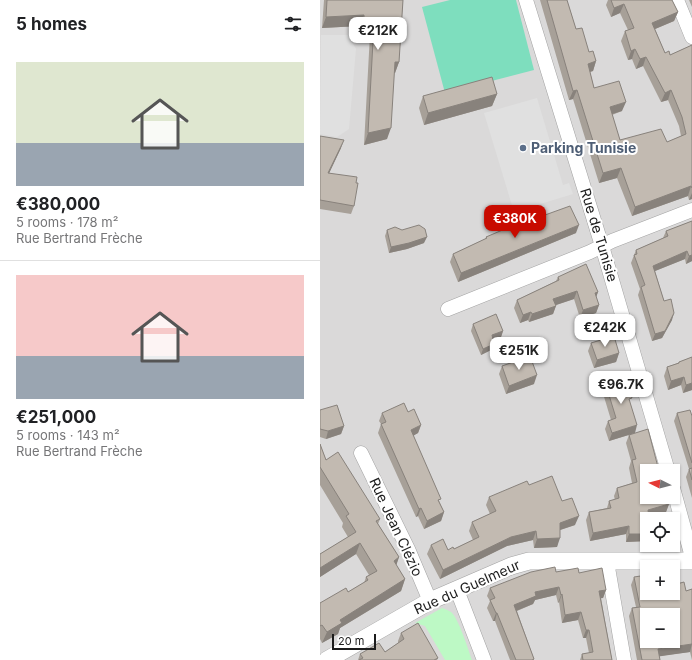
<!DOCTYPE html>
<meta charset="utf-8">
<style>
:root{--surface:#fff;--page:#f2f2f2;--text:#202124;--muted:#757577;--line:#e0e0e0;--accent:#c80b00}
body{margin:0;font-family:Inter,sans-serif;background:var(--page);color:var(--text);height:100vh;display:flex;flex-direction:column;font-size:15px;white-space:nowrap}
*{box-sizing:border-box;margin:0}
p{font-size:13px;color:var(--muted)}
.icon{flex:none;width:22px;height:22px;fill:none;stroke:currentColor;stroke-width:2;stroke-linecap:round;stroke-linejoin:round}
.map{position:relative;flex:1;overflow:hidden}
.drawer{display:flex;flex-direction:column;background:var(--surface);width:320px}
.drawer>*{flex:none}
.needle{width:26px;rotate:276deg}
.tools{position:absolute;left:320px;top:464px;display:grid;gap:8px}
.tools a{display:grid;place-items:center;width:40px;height:40px;border-radius:0px;background:var(--surface);box-shadow:0 1px 3px #0004;font-size:20px}
.scale{position:absolute;left:12px;bottom:10px;width:44px;box-sizing:border-box;padding-left:4px;border:2px solid #1c1c1c;border-top:0;font-size:11px;line-height:14px;white-space:nowrap;color:#1c1c1c;-webkit-text-stroke:3px #fff;paint-order:stroke}
.price{position:absolute;translate:-50% -34px;padding:0 9px;border-radius:8px;background:#fff;color:#222;font-size:13px;line-height:26px;filter:drop-shadow(0 1px 2px #0008)}
.price::after{content:'';position:absolute;left:50%;top:24px;width:12px;height:9px;margin-left:-6px;background:inherit;clip-path:polygon(0 0,100% 0,50% 100%)}
.price.on{background:var(--accent);color:#fff}
ul{padding:0;list-style:none}
li{display:grid;align-content:center;gap:8px;height:212px;padding:0 16px}
li+li{border-top:1px solid var(--line)}
li span{display:grid;place-items:center;height:124px;border-radius:0px;color:#555}
li>.icon{margin-inline-start:auto}
span .icon{width:72px;height:72px;fill:#fffc;stroke-width:1}
li b{font-size:17px}
h2{display:flex;justify-content:space-between;align-items:center;height:48px;padding:0 16px;font-size:17px}
main{display:flex;flex:1;min-height:0}
.map>svg:first-child{display:block}
.residential{fill:#dad9d9;fill-rule:evenodd}
.park{fill:#bdf9c5}
.pitch{fill:#7edebe}
.parking{fill:#e0e0e0}
.lines{fill:none;stroke-linecap:round;stroke-linejoin:round}
.minor-casing{stroke:#a3a3a3;stroke-width:15}
.tertiary-casing{stroke:#a3a3a3;stroke-width:18}
.minor{stroke:#fff;stroke-width:14}
.tertiary{stroke:#fff;stroke-width:17}
.wall{fill:#a7a098}
.shaded-wall{fill:#88827c}
.building{fill:#c2bab1;stroke:#88827c;fill-rule:evenodd}
.service-dot{fill:#5c6f8a;stroke:#fff;stroke-width:1.5}
.labels{text-anchor:middle;stroke-width:4;stroke-linejoin:round;paint-order:stroke}
.service-label{font-size:14px;font-weight:bold;fill:#4e5e75;stroke:#fff;text-anchor:start}
.street-label{font-size:14px;fill:#1c1c1c;stroke:#fff}
</style>
<main>
<section class="drawer">
<h2>5 homes<svg class="icon" aria-label="filters" viewBox="0 0 24 24"><path d="M4 7h16M4 17h16"/><circle cx="9" cy="7" r="2"/><circle cx="15" cy="17" r="2"/></svg></h2>
<ul>
<li><span style="background:linear-gradient(#dfe7d0 65%,#9aa5b1 0)"><svg class="icon" aria-label="home" viewBox="0 0 24 24"><path d="M3 11l9-7 9 7M6 9v11h12V9"/></svg></span><div><b>€380,000</b><p>5 rooms · 178 m²</p><p>Rue Bertrand Frèche</p></div></li>
<li><span style="background:linear-gradient(#f6c9c9 65%,#9aa5b1 0)"><svg class="icon" aria-label="home" viewBox="0 0 24 24"><path d="M3 11l9-7 9 7M6 9v11h12V9"/></svg></span><div><b>€251,000</b><p>5 rooms · 143 m²</p><p>Rue Bertrand Frèche</p></div></li>
</ul>
</section>
<div class="map">
<svg width="372" height="660" viewBox="0 0 372 660">
<rect width="100%" height="100%" fill="#eeeae2"/>
<path class="residential" d="M0,0H372V660H0ZM327,471H353V497H327ZM327,519H353V545H327ZM327,567H353V593H327ZM327,615H353V641H327Z"/>
<path class="park" d="M122,608C125,609 128,610 131,612C139,619 148,649 152,660H125L105,626L95,623Z"/>
<path class="pitch" d="M130,0H196L214,70L125,93L102,7Z"/>
<path class="parking" d="M1,35H28L36,49L29,129L17,137L0,134Z
M217,98L243,185L249,183L253,194L194,212L164,113Z"/>
<g class="lines">
<g class="minor-casing">
<path id="minor" d="M206,0L282,246L348,471
M357,0L372,37
M128,309L270,252L292,241L372,210
M41,453L88,549L110,601
M353,488L372,557
M287,562L304,660
M137,590L164,660"/>
</g>
<g class="tertiary-casing">
<path id="tertiary" d="M7,660L110,601L191,566L209,561H372"/>
</g>
<use href="#minor" class="minor"/>
<use href="#tertiary" class="tertiary"/>
</g>
<path class="wall" d="M4,0H83L79,62L75,73H74L67,139L44,145L50,34H40L39,26L2,28Z
M220,0H247L256,29L269,52L276,61L273,71L270,72L274,88L302,111L292,115L300,140L347,142L361,136L359,126L348,100L341,102L323,66L316,69L312,59L308,60L301,41L305,31L308,30L300,13L291,17L286,5L288,0H352L358,12L354,21L335,29L345,53L350,55L372,45V199L369,200L368,196L312,216L297,178L279,183L253,99L249,100Z
M369,0H372V7Z
M177,94L172,106L104,125L99,108L103,96Z
M0,136L21,148L9,173L36,183L34,206L31,214L0,209Z
M372,221V261L366,264L365,259L335,271L344,301L352,320L342,338L332,341L318,295L320,289L311,263L316,250L343,238L346,231Z
M200,224L256,233L138,282L130,262L133,254L165,239L166,237Z
M67,230L104,243L87,249L69,253L65,236Z
M238,277L278,292L276,297L279,305L276,313L260,318L254,299L236,305L233,314L209,322L208,320L200,323L194,308L197,300L236,281Z
M153,324L183,331L181,337L173,340L174,344L171,350L161,355L151,331Z
M271,343L299,353L296,362L274,368L268,351Z
M372,357V390L363,393L361,385L348,390L344,376L347,367L358,363L359,362Z
M182,366L214,384L186,394L179,374Z
M285,382L310,403L315,433L289,441L285,429L288,421L291,420L282,390Z
M0,410L24,426L21,434L6,439L0,437Z
M88,412L101,425L98,433L93,435L120,503L124,512L121,521L104,529L98,516L96,517L58,433L61,424L59,421L62,413Z
M357,413L372,416V498L366,477L369,469L354,421Z
M309,435L349,504L346,512L329,517L327,541L306,542V534L270,541L266,520L269,512L287,508L289,501L295,500L294,496L297,488L312,483L309,468L311,461L306,443Z
M0,444L6,460L60,519L58,524L79,557L76,565L85,579L81,591L20,628L18,634L2,643L0,639V603L28,592L44,583L46,577L49,575L36,554L0,577V554L28,537L22,527L23,523L0,485Z
M209,485L242,501L255,525L240,530L237,547L214,548L213,540L187,546L120,579L107,554L111,545L128,550L134,549L153,540L149,531L152,522L170,514L166,505L169,497Z
M236,572L259,573L286,590L283,598H281L292,660H260L262,654L269,653L266,638H263L258,620L242,623L239,602L238,603L236,595L215,600L213,604L197,611L214,659V660H190L175,621H173L167,608L170,601L167,596L170,588Z
M314,577L327,593L366,591L372,589V660L370,652L339,656L340,660H317L309,616L312,608L316,607L311,585Z
M81,633L118,658L117,660H38L40,654L65,652L78,643V641Z"/>
<path class="shaded-wall" d="M304,4L300,13L291,17L294,8Z
M358,12L354,21L328,32L332,23Z
M44,15L39,26L2,28L6,17Z
M44,23H54L50,34H40Z
M315,49L312,59L308,60L311,51Z
M326,57L323,66L316,69L320,59Z
M276,61L273,71L265,73L268,64Z
M75,62H79L75,73H71Z
M257,90L253,99L249,100L253,91Z
M351,90L348,100L341,102L345,93Z
M177,94L172,106L104,125L108,113Z
M306,102L302,111L286,116L290,107Z
M71,128L67,139L44,145L48,133Z
M24,140L21,148L5,182L8,173Z
M301,168L297,178L279,183L283,173Z
M371,186L368,196L312,216L315,207Z
M372,193V199L369,200Z
M259,225L256,233L138,282L141,273Z
M107,237L104,243L87,249L69,253L71,247Z
M367,251L365,259L330,273L333,266Z
M372,255V261L366,264L369,256Z
M257,291L254,299L230,307L233,299Z
M278,292L275,300V293Z
M279,305L276,313L260,318L263,310Z
M236,306L233,314L209,322L212,314Z
M211,312L208,320L200,323L203,315Z
M354,313L352,320L342,338L332,341L335,334Z
M183,331L181,337L170,342L172,335Z
M174,344L171,350L161,355L163,349Z
M299,353L296,362L274,368L277,360Z
M217,375L214,384L186,394L189,386Z
M364,377L361,385L348,390L351,381Z
M372,383V390L363,393L366,385Z
M101,425L98,433L88,439L91,430Z
M317,425L315,433L289,441L292,433Z
M24,426L21,434L6,439L8,431Z
M349,504L346,512L325,517L328,510Z
M101,508L98,516L96,517L99,509Z
M124,512L121,521L104,529L107,521Z
M259,516L255,525L237,531L240,523Z
M309,526L306,534L270,541L273,533Z
M216,531L213,540L187,546L120,579L123,570L191,537Z
M309,534H327V541L306,542Z
M240,538L237,547L214,548L217,539Z
M40,543L36,554L0,577V568Z
M79,557L75,569L74,561Z
M85,579L81,591L20,628L18,634L2,643L7,632L20,620Z
M239,587L236,595L215,600L213,604L191,613L194,605L215,592Z
M286,590L283,598L276,599L279,591Z
M242,594L239,602L238,603L241,595Z
M261,612L258,620L242,623L245,615Z
M176,613H177L175,621H173Z
M266,630H269L266,638H263Z
M372,644L370,652L335,657L338,649Z"/>
<path class="building" d="M7,0H83L79,62H75L71,128L48,133L54,23H44V15L6,17Z
M227,0H247L256,29L262,28L269,52L273,51L276,61L268,64L274,88L299,81L306,102L290,107L300,140L341,129L347,142L366,134L362,117L351,90L345,93L326,57L320,59L315,49L311,51L305,31L314,28L304,4L294,8L291,0H352L358,12L332,23L345,53L349,51L350,55L372,45V188L371,186L315,207L301,168L283,173L257,90L253,91Z
M172,77L177,94L108,113L103,96Z
M0,136L24,140L8,173L37,177L36,183H38L34,206L0,200Z
M250,206L259,225L141,273L133,254L167,238L166,237L199,223L200,224Z
M372,221V255L369,256L367,251L333,266L344,301L351,299L354,313L345,331L335,334L321,287L325,285L314,255L317,254L316,250L348,236L346,231Z
M99,225L105,229L107,237L89,243L71,247L67,230L75,227L82,230Z
M266,264L278,292L275,293L279,305L263,310L257,291L233,299L236,306L212,314L211,312L203,315L197,300L239,280L238,277Z
M176,314L183,331L172,335L174,344L163,349L153,324Z
M294,336L299,353L277,360L271,343Z
M210,356L217,375L189,386L182,366Z
M372,357V383L366,385L364,377L351,381L347,367L359,363V362Z
M305,376L312,398L309,399L317,425L292,433L288,421L296,418L285,382Z
M84,403L88,412L94,409L101,425L91,430L121,499L118,500L124,512L107,521L101,508L99,509L61,424L66,422L62,413Z
M17,405L24,426L8,431L0,429V410Z
M370,410L372,416V463L357,413Z
M328,429L339,471H327V497H347L349,504L328,510L329,519H327V534H309V526L273,533L269,512L291,508L289,501L299,498L297,488L317,482L312,460L316,459L309,435Z
M0,444L6,460L18,452L60,519L56,521L79,557L74,561L85,579L20,620L22,623L7,632L2,625L0,626V603L26,588L28,592L48,580L46,577L57,571L40,543L0,568V554L36,532L26,516L29,514L0,467Z
M372,468V480L369,469Z
M232,476L242,501L252,498L259,516L240,523V538L217,539L216,531L191,537L123,570L111,545L123,539L128,550L133,547L134,549L159,537L152,522L176,511L169,497L207,481L209,485Z
M235,567L236,572L258,568L259,573L282,568L286,590L279,591L292,660H263L262,654L273,652L269,630H266L261,612L245,615L242,594L241,595L239,587L215,592L216,596L194,605L214,659L212,660H196L177,613H176L170,600L175,598L170,588L211,572Z
M327,575V593H353V585L364,582L366,591L372,589V644L338,649L340,660H322L312,608L320,607L314,577ZM327,615H353V641H327Z
M98,623L118,658L114,660H39L43,658L40,654L59,643L65,652L84,639L81,633Z"/>
<circle class="service-dot" cx="203" cy="148" r="4"/>
<g class="labels">
<g class="service-label">
<text x="211" y="153">Parking Tunisie</text>
</g>
<g class="street-label">
<text transform="translate(279 235) rotate(73)" y="5">Rue de Tunisie</text>
<text transform="translate(76 527) rotate(65)" y="5">Rue Jean Clézio</text>
<text transform="translate(147 587) rotate(-24)" y="5">Rue du Guelmeur</text>
</g>
</g>
</svg>
<div class="tools">
<a><svg class="needle" viewBox="-14 -14 28 28"><path d="M0-13l5 13h-10z" fill="#e53935"/><path d="M0 13l5-13h-10z" fill="#757577"/></svg></a>
<a><svg class="icon" aria-label="locate" viewBox="0 0 24 24"><circle cx="12" cy="12" r="6"/><path d="M12 2v4M12 18v4M2 12h4M18 12h4"/></svg></a>
<a>+</a>
<a>−</a>
</div>
<div class="scale">20 m</div>
<b class="price" style="left:58px;top:51px">€212K</b>
<b class="price on" style="left:195px;top:239px">€380K</b>
<b class="price" style="left:285px;top:348px">€242K</b>
<b class="price" style="left:199px;top:371px">€251K</b>
<b class="price" style="left:301px;top:405px">€96.7K</b>
</div>
</main>
